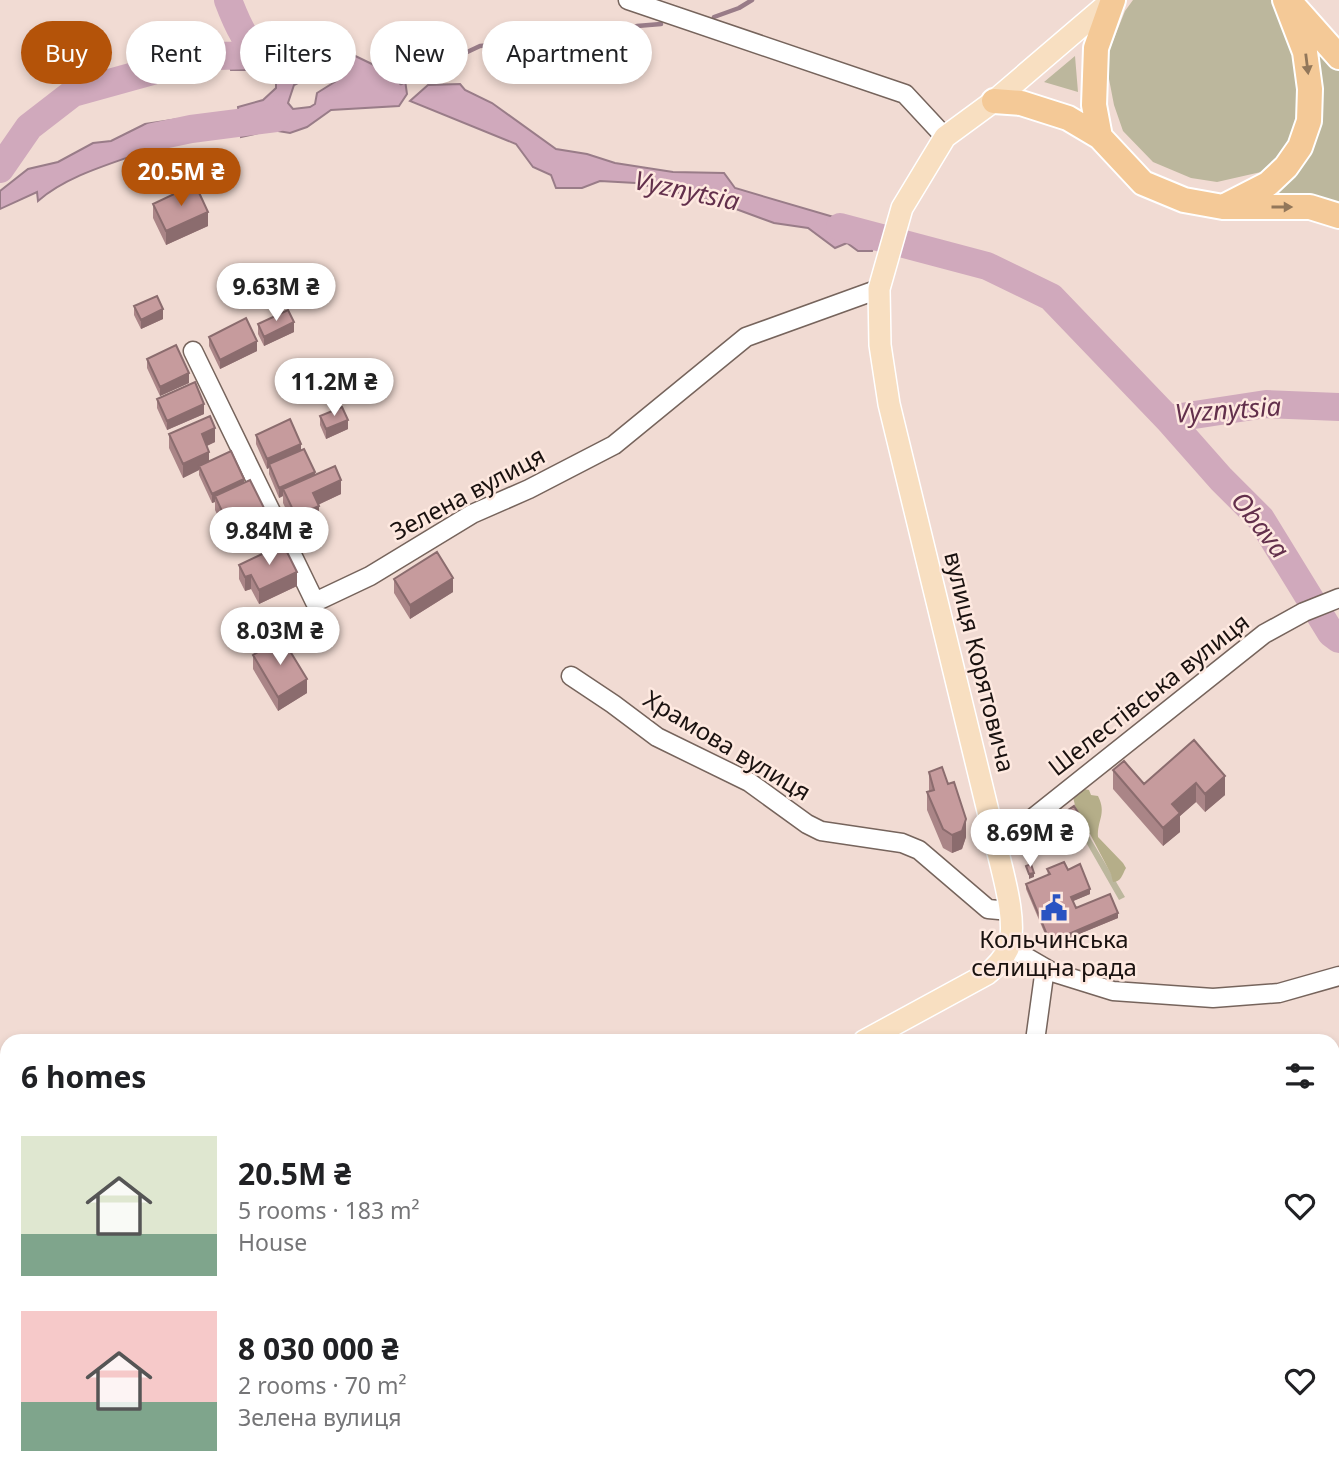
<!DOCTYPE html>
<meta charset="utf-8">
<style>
:root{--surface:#fff;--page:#f2f2f2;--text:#202124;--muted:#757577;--accent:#b45309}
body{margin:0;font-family:"Noto Sans",sans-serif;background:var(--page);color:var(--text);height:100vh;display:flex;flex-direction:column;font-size:26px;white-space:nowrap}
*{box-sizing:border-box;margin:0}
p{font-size:23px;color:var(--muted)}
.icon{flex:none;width:38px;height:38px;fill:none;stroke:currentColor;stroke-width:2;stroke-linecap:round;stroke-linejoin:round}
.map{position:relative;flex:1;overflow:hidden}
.drawer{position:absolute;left:0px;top:1034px;width:1340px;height:450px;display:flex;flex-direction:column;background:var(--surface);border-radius:21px 21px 0 0;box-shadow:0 4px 10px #0003}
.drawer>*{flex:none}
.hud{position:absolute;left:21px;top:21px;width:700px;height:63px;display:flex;gap:14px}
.price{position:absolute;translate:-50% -60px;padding:0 16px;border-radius:24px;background:#fff;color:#222;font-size:23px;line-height:46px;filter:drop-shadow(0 2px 4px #0008)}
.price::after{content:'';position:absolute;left:50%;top:42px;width:21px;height:16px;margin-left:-10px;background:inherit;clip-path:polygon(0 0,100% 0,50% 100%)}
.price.current{background:var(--accent);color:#fff}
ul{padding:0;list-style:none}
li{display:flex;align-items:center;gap:21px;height:175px;padding:0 21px}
li span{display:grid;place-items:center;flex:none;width:196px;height:140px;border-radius:0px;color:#555}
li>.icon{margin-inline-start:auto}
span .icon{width:84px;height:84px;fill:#fffc;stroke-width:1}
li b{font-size:30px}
h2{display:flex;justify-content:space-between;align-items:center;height:84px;padding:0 21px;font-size:30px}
.tag{padding:0 24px;border-radius:32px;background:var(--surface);box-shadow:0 4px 10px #0003;font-size:24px;line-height:63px}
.tag.current{background:var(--accent);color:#fff}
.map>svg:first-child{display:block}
.green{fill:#bcb79d}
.forest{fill:#b5ae89}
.water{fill:#d0a9bc;stroke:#997c88;stroke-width:2;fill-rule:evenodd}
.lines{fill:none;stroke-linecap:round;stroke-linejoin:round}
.stream{stroke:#997c88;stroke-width:4.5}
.river{stroke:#d0a9bc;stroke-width:28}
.minor-casing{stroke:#76645c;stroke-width:21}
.major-casing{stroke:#fff;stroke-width:24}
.highway-casing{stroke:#fff;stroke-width:28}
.minor{stroke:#fff;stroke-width:18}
.major{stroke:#f8dfc1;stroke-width:21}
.highway{stroke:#f4c997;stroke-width:24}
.wall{fill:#aa8587}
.shaded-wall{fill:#8b6c6e}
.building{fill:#c69b9d;stroke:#8b6c6e;stroke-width:2}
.oneway{fill:#92775a}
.labels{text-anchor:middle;stroke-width:5;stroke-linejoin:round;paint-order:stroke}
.street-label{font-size:24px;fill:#1a1210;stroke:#fee9e0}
.poi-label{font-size:24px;fill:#1a1210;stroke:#fee9e0}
.water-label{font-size:26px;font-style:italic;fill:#63304c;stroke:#fee9e0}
</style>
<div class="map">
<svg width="1339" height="1483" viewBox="0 0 1339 1483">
<rect width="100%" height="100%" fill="#f1dbd3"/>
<path class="green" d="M1133,0H1276L1298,51L1304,90L1292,144L1261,172L1217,182L1191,178L1153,162L1123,131L1114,105L1109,79V51L1125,11Z
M1327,50L1339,66V204L1274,193L1316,129L1319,54Z
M1075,56L1078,92L1044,82Z
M1071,807L1074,811L1065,818L1073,830L1082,824L1125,897L1119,900L1083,837L1076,836L1061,815Z"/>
<path class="forest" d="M1084,789L1089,790L1091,795L1098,796C1107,814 1097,820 1098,837L1123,863L1126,868C1122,875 1121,882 1113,882L1111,874L1090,834H1083L1078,829L1084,824L1078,818L1073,797Z"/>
<path class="water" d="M272,22L345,51L405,80L407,94L399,106L331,110L307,127L290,133L272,130L241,137L238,107L263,100L276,88V81L250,70H231L225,49C244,44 254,30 272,22ZM334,74L336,81L317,93L315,104L310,107L293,109L288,103L294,85L314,75Z
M460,84L465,90L492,103L556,149L587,154L615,163L673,172L724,173L735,188L878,230L872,251H858L847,243L835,248L808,228L774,223L717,202L636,183L600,181L582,188H556L551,175L533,167L516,144L410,101L428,85Z
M178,119L191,129C169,149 158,147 132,156C100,167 63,179 38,201L37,192L0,209V191L28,169L58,162L93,143L111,141L145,124Z"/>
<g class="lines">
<path class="stream" d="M714,17L739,8L752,0
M401,83L480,46L548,40L602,49L610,45L612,38L637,26L661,24"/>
<path class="river" d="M228,0C237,24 248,48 268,64
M153,137L191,129L276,118
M0,169L29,127L73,93L156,70L217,56L256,55
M840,227L987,266L1051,297L1168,419L1266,404L1339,407
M1168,419L1221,479L1261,519L1331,633L1339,639"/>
<g class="minor-casing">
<path id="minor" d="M628,0L905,94L945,137
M193,351L315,602L370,576L472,514L529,489L614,445L746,337L879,289
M571,676L613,704L657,737L749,782L807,824L821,831L902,843L919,850L988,909L1010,911
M995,840L1014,833L1264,634L1304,612L1339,598
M1009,947L1052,972L1113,991L1213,998L1279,993L1339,976
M1035,1041L1045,968
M1334,1336L1339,1334
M1276,1477L1279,1483
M227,1483L233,1477
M756,1483L758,1477"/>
</g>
<g class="major-casing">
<path id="major" d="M864,1041L987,974C996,967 1003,960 1008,949C1019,923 1001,868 995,840L889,404L880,345L879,289L902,208L945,137L994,101L1112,0
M369,1477L370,1483"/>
</g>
<g class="highway-casing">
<path id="highway" d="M1291,3L1339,57
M994,101L1021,103L1068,118L1100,137L1143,183L1184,200L1223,207H1310L1339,216
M1100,137L1094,105L1096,48L1113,0
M1227,205L1268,184L1286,167L1300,147L1309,121L1310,89L1305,52L1285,0"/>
</g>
<use href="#minor" class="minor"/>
<use href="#major" class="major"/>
<use href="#highway" class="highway"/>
</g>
<path class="wall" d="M153,204L208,226L166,245L153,218Z
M134,306L163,319L141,329L134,315Z
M258,324L294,332L264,346L258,334Z
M209,337L257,351L220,369L209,346Z
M147,359L189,383L160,396L147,368Z
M157,399L204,414L167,430L157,408Z
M320,416L348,429L326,439L320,425Z
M169,434L215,442L207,446L209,461L244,482L264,522L228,538L215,510V502L212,503L199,475V470L183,478L169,448Z
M256,435L301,450L315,475L341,494L318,505L319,520L296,530L283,503V496L279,498L269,474V468L267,469L256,444Z
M239,565L297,586L259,604L251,589L245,591L239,579Z
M394,579L453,592L410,619L394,593Z
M253,655L307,693L278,711L253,669Z
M1194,740L1225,795L1205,812L1196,802L1180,816V832L1163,846L1113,789V770L1144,784Z
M929,772L966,837L962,849L952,853L943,848L927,810V792L929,791Z
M1064,813L1082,824L1073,830L1064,817Z
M1047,869L1068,870L1090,894L1073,901L1076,908L1118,918L1050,946L1026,889V884L1048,875Z
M820,1477H840L839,1483Z
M854,1477H883L881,1483H854Z"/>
<path class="shaded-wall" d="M208,212V226L166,245V231Z
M163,309V319L141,329V320Z
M294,322V332L264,346V337Z
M257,341V351L220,369V360Z
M189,373V383L160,396V387Z
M204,404V414L167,430V421Z
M348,420V429L326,439V429Z
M215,428V442L202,448V434Z
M301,444V453L269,464V468L267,469V459Z
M209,452V466H199V470L183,478V464Z
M315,472V482L283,489V496L279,498V488Z
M244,479V488L215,496V502L212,503V494Z
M341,480V494L313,507V493Z
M319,506V520L296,530V516Z
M264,508V522L228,538V524Z
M297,572V586L259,604V590Z
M251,575V589L245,591V577Z
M453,578V592L410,619V605Z
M307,679V693L278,711V697Z
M1225,776V795L1205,812V794Z
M1196,783V802L1180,816V832L1163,846V828L1172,804Z
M966,819V837L962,849L952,853V835Z
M1082,819V824L1073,830V825Z
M1034,873V877L1029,879V874Z
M1090,889V894L1071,902V897Z
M1118,913V918L1050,946V942Z
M1046,1477H1056L1046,1481Z"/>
<path class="building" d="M195,184L208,212L166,231L153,204Z
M157,296L163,309L141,320L134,306Z
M288,310L294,322L264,337L258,324Z
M246,318L257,341L220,360L209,337Z
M176,345L189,373L160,387L147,359Z
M195,382L204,404L167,421L157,399Z
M342,407L348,420L326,429L320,416Z
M210,416L215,428L202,434L209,452L183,464L169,434Z
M290,419L301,444L267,459L256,435Z
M304,449L315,472L279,488L269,464Z
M231,451L244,479L212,494L199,466Z
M335,466L341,480L313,493L319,506L296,516L283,489Z
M250,480L264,508L228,524L215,496Z
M283,544L297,572L259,590L251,575L245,577L239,565Z
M437,552L453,578L410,605L394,579Z
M282,638L307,679L278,697L253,655Z
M1194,740L1225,776L1205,794L1196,783L1172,804L1180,813L1163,828L1113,770L1124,761L1144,784Z
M942,767L948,784L954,782L966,819L962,831L952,835L943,829L927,792L934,790L929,772Z
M1074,806L1082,819L1073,825L1064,813Z
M1064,862L1068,870L1080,864L1090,889L1071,897L1076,908L1110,894L1118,913L1050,942L1026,884L1050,874L1047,869Z
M1031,864L1034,873L1029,874L1026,866Z
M860,1477H880L878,1483Z
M899,1477H926L924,1483H898Z
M933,1477H960V1483H934Z"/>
<defs><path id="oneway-solid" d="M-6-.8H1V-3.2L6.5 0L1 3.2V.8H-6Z" transform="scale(1.75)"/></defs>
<g class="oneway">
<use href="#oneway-solid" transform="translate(1307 64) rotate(83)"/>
<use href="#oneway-solid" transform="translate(1282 207)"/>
</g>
<defs>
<g id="civic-bare" transform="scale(2.1)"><path d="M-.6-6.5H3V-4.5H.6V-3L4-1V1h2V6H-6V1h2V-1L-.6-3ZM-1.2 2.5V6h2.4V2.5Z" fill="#2a53c2" stroke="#fee9e0" stroke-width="2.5" paint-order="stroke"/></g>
</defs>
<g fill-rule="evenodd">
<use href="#civic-bare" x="1054" y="908"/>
</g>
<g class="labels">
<g class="street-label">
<text transform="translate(468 494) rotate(-28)" y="8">Зелена вулиця</text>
<text transform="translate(979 662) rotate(76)" y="8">вулиця Корятовича</text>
<text transform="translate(1149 695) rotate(-38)" y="8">Шелестівська вулиця</text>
<text transform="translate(727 746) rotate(31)" y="8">Храмова вулиця</text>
</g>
<g class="poi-label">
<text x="1054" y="948">Кольчинська<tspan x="1054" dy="28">селищна рада</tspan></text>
</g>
<g class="water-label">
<text transform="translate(687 191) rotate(12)" y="9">Vyznytsia</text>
<text transform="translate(1228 410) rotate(-4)" y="9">Vyznytsia</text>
<text transform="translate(1260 525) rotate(52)" y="9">Obava</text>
</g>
</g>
</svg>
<b class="price current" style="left:181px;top:208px">20.5M ₴</b>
<b class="price" style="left:276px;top:323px">9.63M ₴</b>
<b class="price" style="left:334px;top:418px">11.2M ₴</b>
<b class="price" style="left:269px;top:567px">9.84M ₴</b>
<b class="price" style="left:280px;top:667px">8.03M ₴</b>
<b class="price" style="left:1030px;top:869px">8.69M ₴</b>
<div class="hud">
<a class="tag current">Buy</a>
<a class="tag">Rent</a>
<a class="tag">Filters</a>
<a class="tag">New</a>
<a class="tag">Apartment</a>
</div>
<section class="drawer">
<h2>6 homes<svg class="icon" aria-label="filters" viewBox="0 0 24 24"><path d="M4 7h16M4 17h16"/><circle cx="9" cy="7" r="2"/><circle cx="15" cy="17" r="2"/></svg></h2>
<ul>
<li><span style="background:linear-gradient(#dfe7d0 70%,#7fa58c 0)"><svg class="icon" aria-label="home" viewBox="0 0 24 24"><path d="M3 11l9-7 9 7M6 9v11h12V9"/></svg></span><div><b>20.5M ₴</b><p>5 rooms · 183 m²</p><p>House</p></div><svg class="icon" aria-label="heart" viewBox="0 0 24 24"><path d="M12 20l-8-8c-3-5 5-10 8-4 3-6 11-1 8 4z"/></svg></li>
<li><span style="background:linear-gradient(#f6c9c9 65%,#7fa58c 0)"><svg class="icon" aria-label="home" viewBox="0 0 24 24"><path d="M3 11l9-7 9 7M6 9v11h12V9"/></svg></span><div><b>8 030 000 ₴</b><p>2 rooms · 70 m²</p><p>Зелена вулиця</p></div><svg class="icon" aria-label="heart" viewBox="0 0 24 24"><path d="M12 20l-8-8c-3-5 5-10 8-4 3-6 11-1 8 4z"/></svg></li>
</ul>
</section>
</div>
